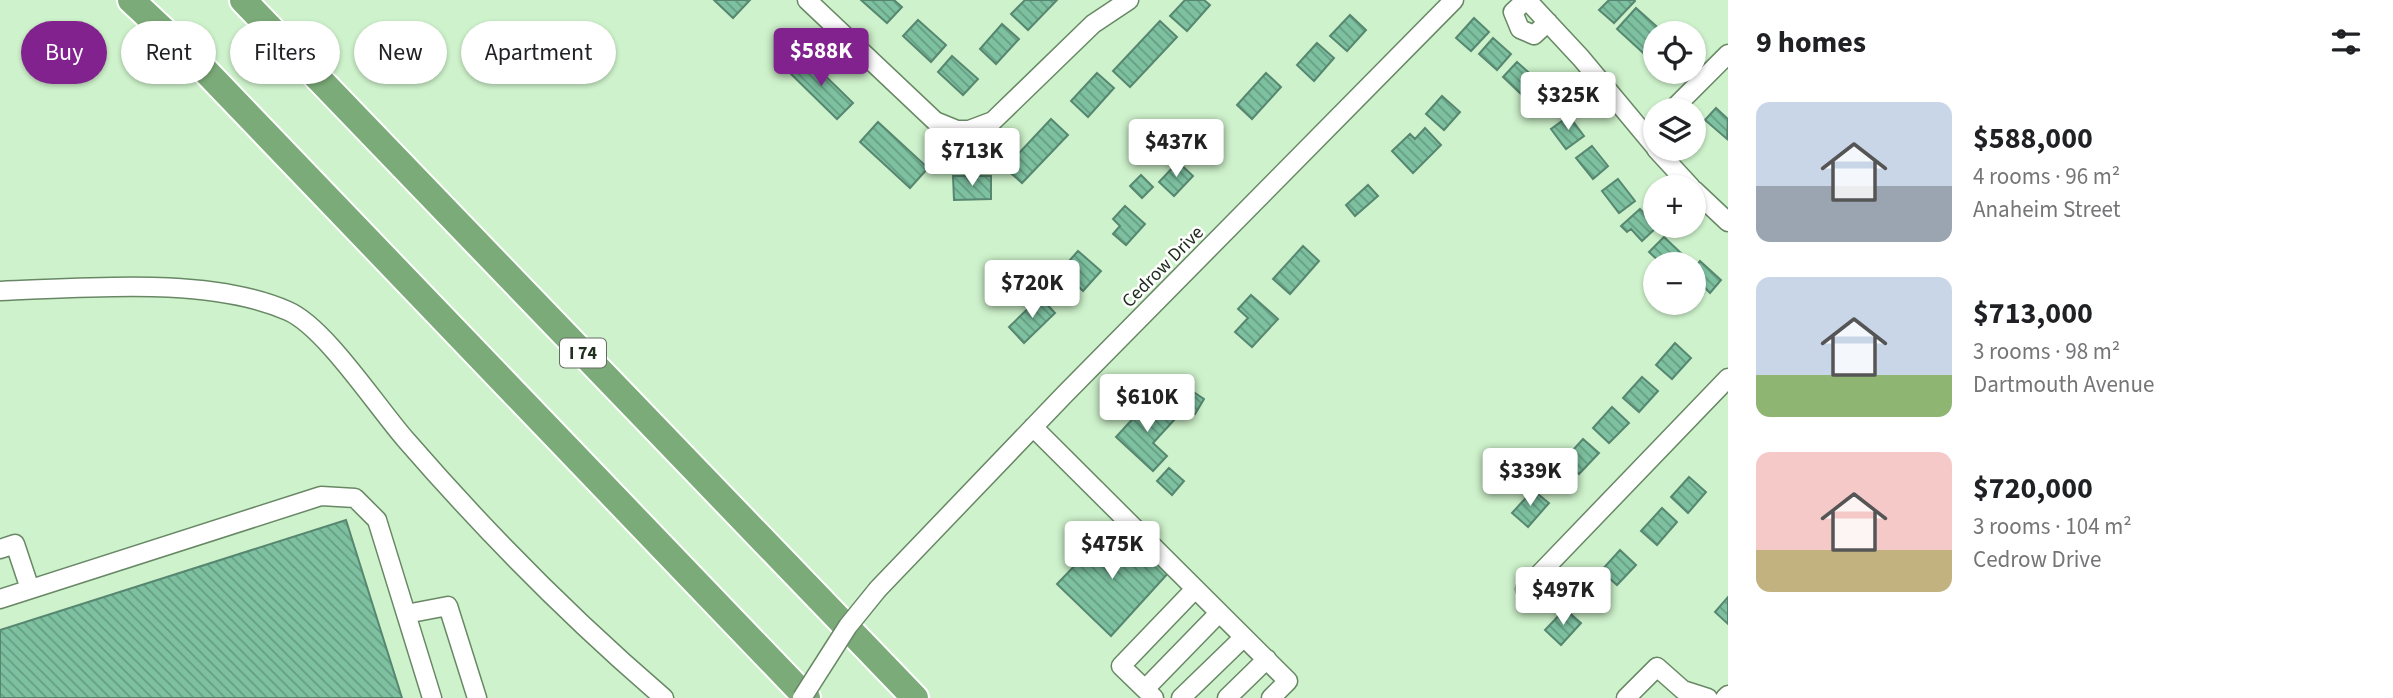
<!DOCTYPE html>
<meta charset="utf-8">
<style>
:root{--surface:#fff;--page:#f6f6f6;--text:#202124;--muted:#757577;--accent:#81228e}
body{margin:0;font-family:"Source Sans 3",sans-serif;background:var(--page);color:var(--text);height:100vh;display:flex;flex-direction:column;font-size:26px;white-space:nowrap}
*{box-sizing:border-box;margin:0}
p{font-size:23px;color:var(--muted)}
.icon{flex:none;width:38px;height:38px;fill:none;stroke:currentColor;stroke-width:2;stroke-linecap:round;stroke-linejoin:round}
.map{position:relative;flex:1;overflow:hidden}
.side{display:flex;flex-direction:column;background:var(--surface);width:665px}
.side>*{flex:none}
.hud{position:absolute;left:21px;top:21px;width:665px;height:63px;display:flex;gap:14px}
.controls{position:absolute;left:1643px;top:21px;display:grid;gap:14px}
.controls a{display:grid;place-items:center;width:63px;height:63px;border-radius:50%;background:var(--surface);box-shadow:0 2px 5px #0004;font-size:35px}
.price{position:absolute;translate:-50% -60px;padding:0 16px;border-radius:7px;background:#fff;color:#222;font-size:23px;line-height:46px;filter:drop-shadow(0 2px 4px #0008)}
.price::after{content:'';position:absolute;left:50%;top:42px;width:21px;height:16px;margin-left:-10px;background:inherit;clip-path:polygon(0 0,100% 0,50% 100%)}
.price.current{background:var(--accent);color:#fff}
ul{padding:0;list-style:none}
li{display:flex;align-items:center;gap:21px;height:175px;padding:0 28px}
li span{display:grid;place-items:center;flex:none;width:196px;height:140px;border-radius:14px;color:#555}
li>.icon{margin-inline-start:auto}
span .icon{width:84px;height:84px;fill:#fffc;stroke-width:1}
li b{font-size:30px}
h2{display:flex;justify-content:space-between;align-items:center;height:84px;padding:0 28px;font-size:30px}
.tag{padding:0 24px;border-radius:32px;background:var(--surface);box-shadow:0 2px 5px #0004;font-size:24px;line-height:63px}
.tag.current{background:var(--accent);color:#fff}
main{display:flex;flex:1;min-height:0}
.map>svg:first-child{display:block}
.building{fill:url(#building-back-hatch);stroke:#578770;stroke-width:2}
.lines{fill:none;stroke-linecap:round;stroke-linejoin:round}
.minor-casing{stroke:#688865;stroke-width:21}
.highway-casing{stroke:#fff;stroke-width:30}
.minor{stroke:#fff;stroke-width:18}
.highway{stroke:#7bab78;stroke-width:26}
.minor-bridge-casing{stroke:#688865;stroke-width:21;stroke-linecap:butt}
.minor-bridge{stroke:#fff;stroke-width:18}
.labels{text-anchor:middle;stroke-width:5;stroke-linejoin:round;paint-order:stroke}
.shield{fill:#fff;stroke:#646d63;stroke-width:2}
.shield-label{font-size:18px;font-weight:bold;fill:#212f20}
.street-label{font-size:19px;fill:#212f20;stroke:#fff}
</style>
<main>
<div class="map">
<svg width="1728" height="698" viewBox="0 0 1728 698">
<defs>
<pattern id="building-back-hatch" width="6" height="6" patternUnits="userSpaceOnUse" patternTransform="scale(1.75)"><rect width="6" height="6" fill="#7dc1a0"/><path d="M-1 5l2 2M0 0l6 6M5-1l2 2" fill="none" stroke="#669d82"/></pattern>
</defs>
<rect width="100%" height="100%" fill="#cef2cb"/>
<path class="building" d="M714,0H750L733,18Z
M861,0H894L902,7L887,23Z
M1025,0H1057L1028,30L1011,14Z
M1185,0H1204L1210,5L1187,31L1170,16Z
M1609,0H1634L1635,1L1614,23L1599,10Z
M1636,8L1664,33H1656V57L1652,61L1617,29Z
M1350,15L1366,30L1347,51L1330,36Z
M1474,18L1489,32L1471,51L1456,38Z
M918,20L946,45L931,62L903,36Z
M1160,21L1177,37L1130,87L1113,71Z
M1002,24L1019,39L996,64L980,49Z
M1493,38L1511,54L1497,70L1479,54Z
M1317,43L1334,58L1314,81L1297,65Z
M952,56L978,79L963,95L938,72Z
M806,57L853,103L837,119L790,73Z
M1517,62L1535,78L1521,94L1503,77Z
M1097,73L1114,88L1088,117L1071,101Z
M1266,73L1281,87L1252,119L1237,105Z
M1545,79L1556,89L1552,93L1561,100L1548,115L1529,98Z
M1442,96L1460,112L1444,130L1426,114Z
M1716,108L1728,119L1727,139L1705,120Z
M1569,116L1584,136L1566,149L1551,129Z
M1051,119L1068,135L1022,183L1005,168Z
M878,122L928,168L910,188L860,142Z
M1425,128L1441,145L1413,173L1392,151L1410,134L1415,139Z
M1592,146L1608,166L1593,179L1576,158Z
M1178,162L1193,176L1174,196L1159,182Z
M1141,175L1153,187L1142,198L1130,186Z
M953,176H991V199L954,200Z
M1618,179L1635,201L1619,213L1602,191Z
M1368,185L1378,196L1355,216L1346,205Z
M1125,206L1145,224L1126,245L1113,234L1120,226L1113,219Z
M1640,209L1657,227L1642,241L1631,229L1627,232L1621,226Z
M1664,237L1682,254L1672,264H1662L1649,252Z
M1303,246L1319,261L1290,294L1273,279Z
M1078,251L1101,271L1083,291L1061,270Z
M1700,261L1721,280L1710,293L1704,287L1697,296L1694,268Z
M1251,295L1278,319L1252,347L1235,332L1248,318L1238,309Z
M1040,297L1055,313L1024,343L1009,327Z
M1675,343L1691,358L1672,379L1656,365Z
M1642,377L1658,391L1639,412L1623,398Z
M1189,389L1204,399L1195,414L1179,404Z
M1152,398L1175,419L1153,443L1167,456L1153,471L1116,437Z
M1612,407L1629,423L1609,443L1593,428Z
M1583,439L1599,453L1579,474L1564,460Z
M1169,468L1184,481L1172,495L1157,481Z
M1689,477L1706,492L1688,513L1671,497Z
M1533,490L1549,503L1528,527L1512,513Z
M1662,508L1677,522L1657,545L1641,531Z
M346,520L402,698H0V630Z
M1110,529L1145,562L1152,554L1170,571L1111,636L1057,584Z
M1620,550L1636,565L1617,585L1601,571Z
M1728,597V624L1715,612Z
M1565,609L1581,623L1561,645L1545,630Z"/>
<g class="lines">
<g class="minor-casing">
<path id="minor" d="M807,0L935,121L957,130H969L993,121L1093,24L1129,0
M1526,0L1513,12L1520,29L1534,35L1548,22
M1527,0L1581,58L1656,148
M1672,110L1728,54
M1656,149L1691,187
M1694,190L1728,222
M0,291C87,288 209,276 288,311C325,327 377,407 406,440C485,531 572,619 664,698
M1033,427L1288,681L1271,698
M0,549L15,544L30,589
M878,589L1065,394L1454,0
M1525,589L1728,378
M0,599L321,496L355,498L377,520L432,698
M406,614L448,606L477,698
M1145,689L1219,613
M1154,698L1121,666L1195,589
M1181,698L1244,637
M1227,698L1267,659
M1626,698L1657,667L1683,690L1708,698
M1725,698L1728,695"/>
</g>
<g class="highway-casing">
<path id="highway" d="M131,0L196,61L807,698
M243,0L915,698"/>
</g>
<use href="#minor" class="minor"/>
<use href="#highway" class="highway"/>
<g class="minor-bridge-casing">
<path id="minor-bridge" d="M802,698L848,626L878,589"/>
</g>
<use href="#minor-bridge" class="minor-bridge"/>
</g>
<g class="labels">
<rect class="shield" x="560" y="338.5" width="46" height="29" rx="5"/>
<g class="shield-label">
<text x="583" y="359">I 74</text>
</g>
<g class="street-label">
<text transform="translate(1162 266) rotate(-45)" y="7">Cedrow Drive</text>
</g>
</g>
</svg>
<div class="controls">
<a><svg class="icon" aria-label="locate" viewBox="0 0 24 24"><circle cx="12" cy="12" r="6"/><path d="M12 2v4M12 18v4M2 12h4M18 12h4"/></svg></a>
<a><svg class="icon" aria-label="layers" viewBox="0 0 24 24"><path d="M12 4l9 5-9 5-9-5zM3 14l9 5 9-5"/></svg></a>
<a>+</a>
<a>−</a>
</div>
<b class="price current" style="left:821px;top:88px">$588K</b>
<b class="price" style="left:1568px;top:132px">$325K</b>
<b class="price" style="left:1176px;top:179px">$437K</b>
<b class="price" style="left:972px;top:188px">$713K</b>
<b class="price" style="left:1032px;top:320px">$720K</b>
<b class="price" style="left:1147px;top:434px">$610K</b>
<b class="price" style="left:1530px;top:508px">$339K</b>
<b class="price" style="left:1112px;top:581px">$475K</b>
<b class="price" style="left:1563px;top:627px">$497K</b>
<div class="hud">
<a class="tag current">Buy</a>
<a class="tag">Rent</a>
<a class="tag">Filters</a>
<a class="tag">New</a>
<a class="tag">Apartment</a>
</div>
</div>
<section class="side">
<h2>9 homes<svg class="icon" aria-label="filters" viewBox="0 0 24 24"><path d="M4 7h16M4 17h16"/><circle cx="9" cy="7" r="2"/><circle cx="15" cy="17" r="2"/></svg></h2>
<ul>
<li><span style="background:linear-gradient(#c9d6e8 60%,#9aa5b1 0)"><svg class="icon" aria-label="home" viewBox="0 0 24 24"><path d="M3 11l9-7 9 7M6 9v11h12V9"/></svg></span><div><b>$588,000</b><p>4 rooms · 96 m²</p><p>Anaheim Street</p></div></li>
<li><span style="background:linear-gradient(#c9d6e8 70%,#8fb573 0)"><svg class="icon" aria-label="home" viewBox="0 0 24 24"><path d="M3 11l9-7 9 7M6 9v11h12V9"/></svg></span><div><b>$713,000</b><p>3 rooms · 98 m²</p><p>Dartmouth Avenue</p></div></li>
<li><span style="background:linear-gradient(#f6c9c9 70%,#c2b280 0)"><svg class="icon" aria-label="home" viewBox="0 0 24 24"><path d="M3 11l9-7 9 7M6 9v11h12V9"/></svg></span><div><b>$720,000</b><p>3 rooms · 104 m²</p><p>Cedrow Drive</p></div></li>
</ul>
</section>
</main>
